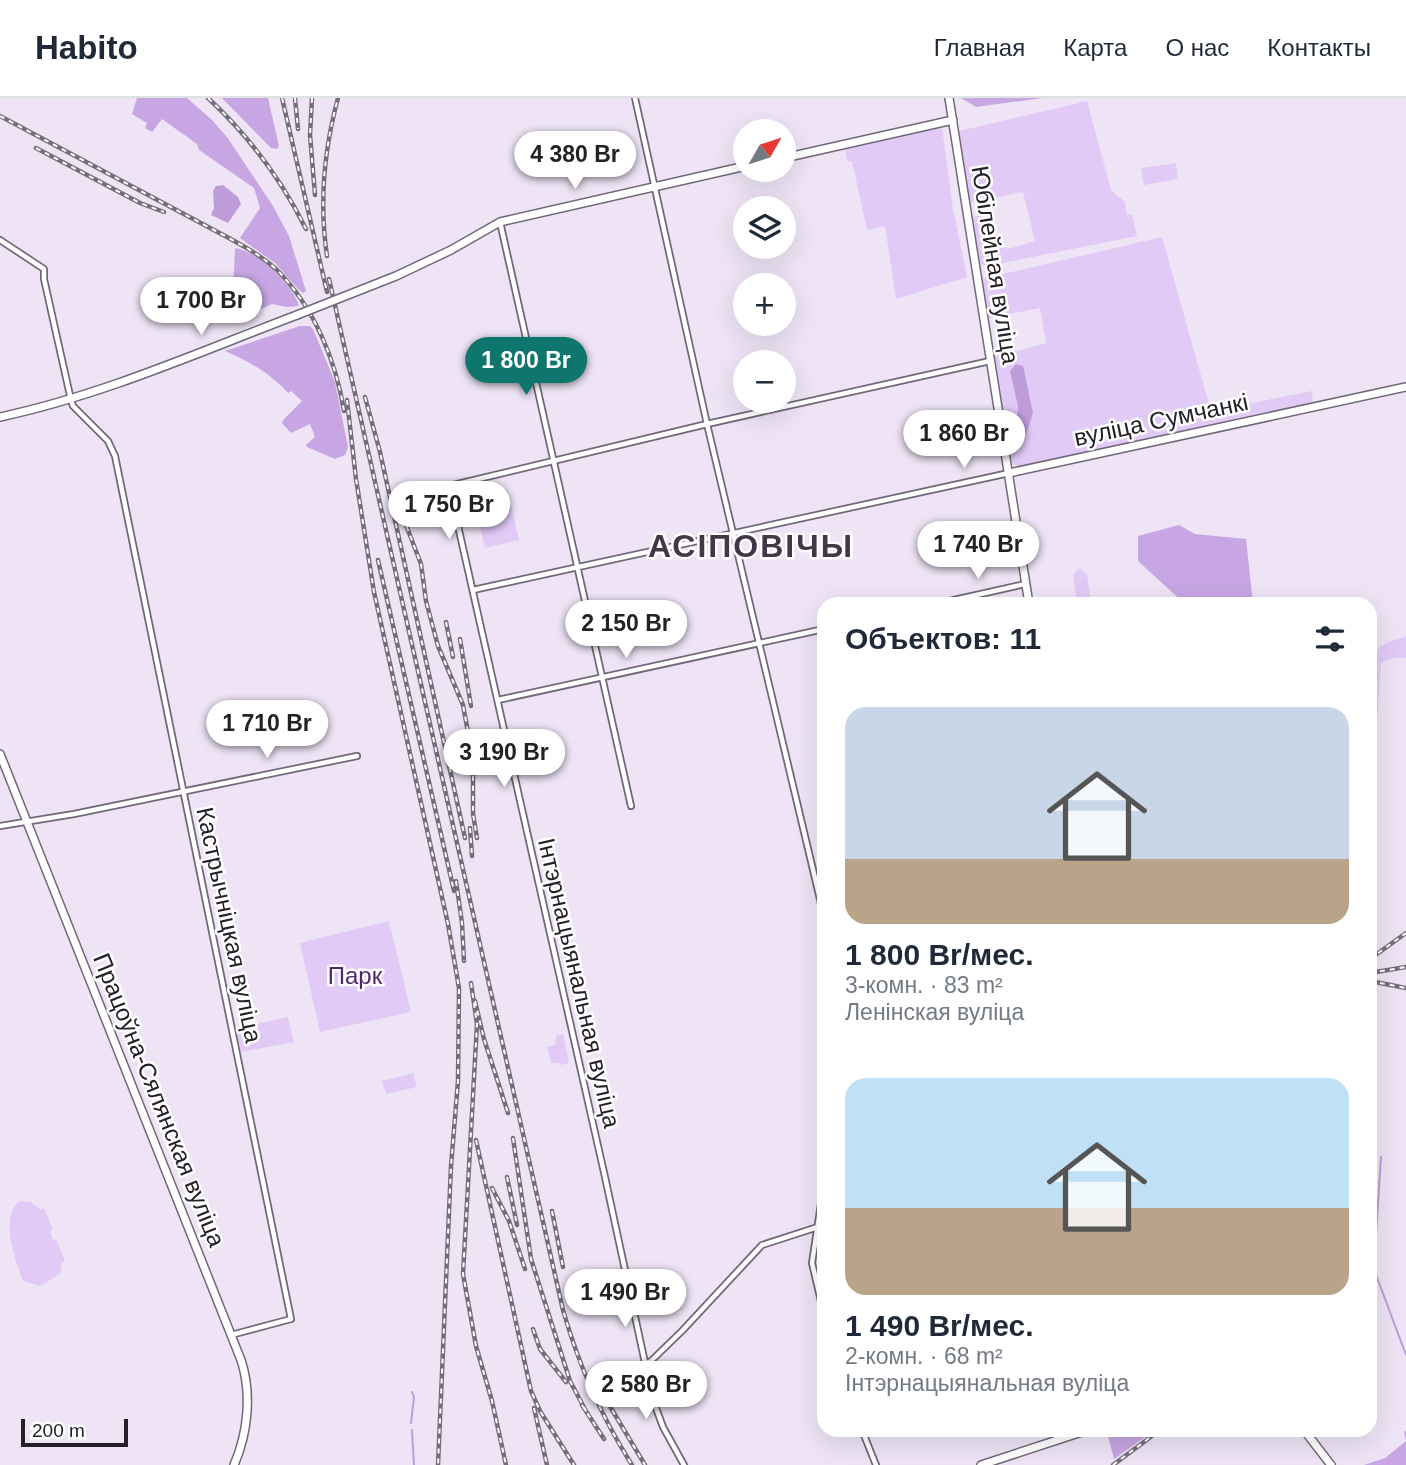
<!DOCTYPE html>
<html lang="ru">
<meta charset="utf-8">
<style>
:root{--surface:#fff;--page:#f2f2f3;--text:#1f2937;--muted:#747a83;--line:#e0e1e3;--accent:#0f766e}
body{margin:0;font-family:Helvetica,sans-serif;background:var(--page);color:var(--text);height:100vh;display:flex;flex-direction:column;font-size:26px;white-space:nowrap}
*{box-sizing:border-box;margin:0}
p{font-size:23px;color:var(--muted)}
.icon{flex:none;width:38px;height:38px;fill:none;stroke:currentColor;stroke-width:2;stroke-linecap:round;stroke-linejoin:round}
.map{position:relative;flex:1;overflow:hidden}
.side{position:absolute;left:817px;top:499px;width:560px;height:840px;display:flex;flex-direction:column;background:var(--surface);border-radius:21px;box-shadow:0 7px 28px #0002}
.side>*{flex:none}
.needle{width:46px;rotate:51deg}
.fabs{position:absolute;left:733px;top:21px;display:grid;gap:14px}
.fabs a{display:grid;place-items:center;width:63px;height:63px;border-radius:50%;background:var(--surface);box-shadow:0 7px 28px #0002;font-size:35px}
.scale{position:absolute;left:21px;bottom:18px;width:107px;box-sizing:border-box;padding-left:7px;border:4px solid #232027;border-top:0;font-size:19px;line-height:24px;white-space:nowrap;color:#232027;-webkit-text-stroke:5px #fff;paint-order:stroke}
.price{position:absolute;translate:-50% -60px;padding:0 16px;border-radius:24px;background:#fff;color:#222;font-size:23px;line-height:46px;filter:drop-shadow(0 2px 4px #0008)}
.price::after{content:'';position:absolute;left:50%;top:42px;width:21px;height:16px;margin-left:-10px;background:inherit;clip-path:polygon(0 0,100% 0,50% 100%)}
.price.selected{background:var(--accent);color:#fff}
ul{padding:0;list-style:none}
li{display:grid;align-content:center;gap:14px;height:371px;padding:0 28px}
li span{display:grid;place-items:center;height:217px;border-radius:21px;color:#555}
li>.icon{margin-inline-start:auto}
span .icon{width:126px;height:126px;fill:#fffc;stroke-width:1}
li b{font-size:30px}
h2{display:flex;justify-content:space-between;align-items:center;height:84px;padding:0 28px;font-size:30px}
header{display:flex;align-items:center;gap:42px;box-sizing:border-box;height:98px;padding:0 35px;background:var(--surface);border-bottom:2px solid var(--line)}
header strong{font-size:33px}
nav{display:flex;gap:38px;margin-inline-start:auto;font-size:24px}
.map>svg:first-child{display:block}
.green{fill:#e2caf6}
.forest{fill:#c7a6e3}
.water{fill:#be9cd9}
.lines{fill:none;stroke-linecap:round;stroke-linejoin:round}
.stream{stroke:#be9cd9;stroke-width:2}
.minor-casing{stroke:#706878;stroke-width:8}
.major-casing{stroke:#706878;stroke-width:10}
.minor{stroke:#fff;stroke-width:4.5}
.major{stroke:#fff;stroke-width:7}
.rail-casing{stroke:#746e7a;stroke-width:4.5}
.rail{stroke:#fff;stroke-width:2;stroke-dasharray:5;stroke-linecap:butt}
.major-bridge-casing{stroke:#706878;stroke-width:10;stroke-linecap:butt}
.major-bridge{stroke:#fff;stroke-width:7}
.labels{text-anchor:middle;stroke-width:5;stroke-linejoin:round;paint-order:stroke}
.street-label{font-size:24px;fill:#232027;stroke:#fff}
.park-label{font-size:24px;fill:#51256d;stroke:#fff}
.district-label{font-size:32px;font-weight:bold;letter-spacing:2px;fill:#403846;stroke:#fff}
</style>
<header>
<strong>Habito</strong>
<nav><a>Главная</a><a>Карта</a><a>О нас</a><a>Контакты</a></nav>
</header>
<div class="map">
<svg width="1406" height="1367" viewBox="0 0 1406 1367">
<rect width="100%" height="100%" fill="#eee4f6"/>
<path class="green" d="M1087,3L1111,92L1125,104L1127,117L1132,116L1137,138L988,168L980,166L973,119L985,116L991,144L1008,151L1035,143L1023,94L970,105L959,33Z
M942,30L953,111L967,179L896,201L885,128L867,132L852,63H847L845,51Z
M1176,65L1178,81L1144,87L1141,70Z
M1162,139L1211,313L1312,293L1313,306L1020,369L1013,366L1010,360L994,259L1008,249L1018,253L1046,245L1040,210L989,220L982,181Z
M507,391L519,442L485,450L473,399Z
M1078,471H1081L1087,476L1091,506H1077L1073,477Z
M1406,538V560H1393L1381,565L1376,638L1370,643C1370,621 1364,564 1380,549C1386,544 1399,541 1406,538Z
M389,823L411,914L320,934L300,845Z
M288,919L294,944L241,954L236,930Z
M563,936L569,965L560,967L559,965H551L547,949L555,947L556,938Z
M413,975L417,989L386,996L382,983Z
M20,1103L31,1104L41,1112L44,1110L53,1132L50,1134L53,1142L56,1141L65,1163L62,1164L60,1176L40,1188L23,1183C13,1157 0,1117 20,1103Z"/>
<path class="forest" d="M137,0H187L212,22L227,39L273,108L289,138L306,193L303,195L299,192L275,165L240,140L260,110L254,90L199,52L197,46L162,21L152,34L145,30L147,25L132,16Z
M222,0H268L279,48L277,51L271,50Z
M961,0H1043L976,9Z
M235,150C257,153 293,186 299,208L287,209L272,206L232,224Z
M300,228H310L313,231L335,284L348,349L345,357L335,361L307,349L306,347L315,339L310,326L291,335L282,325L284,321L302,303L291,293L288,295C270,275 250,264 225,253Z
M1179,427L1195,436L1246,441L1253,506H1185L1138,463V438Z
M1118,1332H1155L1114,1361L1108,1338Z
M1406,1332V1367H1364L1385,1360L1406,1343L1404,1334Z"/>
<path class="water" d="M223,87L238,99L241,106L228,125L211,117L214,110L213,93L216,88Z
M1016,266L1023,268L1033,315L1026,336L1019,335L1016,331L1018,308L1010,273Z"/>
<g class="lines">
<path class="stream" d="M1374,1167L1381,1059
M1375,1174L1406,1257
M411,1325L414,1299L412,1294
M412,1332L414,1367"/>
<g class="minor-casing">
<path id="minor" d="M635,0L707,326L824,818
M500,124L631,708
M0,142L44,171V181L71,302L73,308L108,343L115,358L291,1221L231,1237
M473,492L1009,375
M936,506L1025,486
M498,602L824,531
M0,728L74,716L357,658
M824,1086L812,1165L824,1216
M645,1266L651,1263L682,1233L762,1147L824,1127
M862,1332L876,1367
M684,1367L663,1329L653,1302L605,1079L449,388L707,326L990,263"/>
</g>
<g class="major-casing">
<path id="major" d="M949,0L1029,506
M784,60L953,22
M396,178L451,152L500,124L746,68
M0,319C103,297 199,254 297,217
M1009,375L1406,289
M0,656L241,1262C252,1295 248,1335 234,1367
M1304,1332L1331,1367
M981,1367L1088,1332"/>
</g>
<use href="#minor" class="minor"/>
<use href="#major" class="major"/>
<g class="rail-casing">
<path id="rail" d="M208,0C249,38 281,81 306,131
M282,0L327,194
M295,0L298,31
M312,0L310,37L315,97
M0,18L227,139C245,149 262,158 277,172C314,209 336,263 344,313
M36,50L140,105L164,114
M327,158C319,104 324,52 338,0
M329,181L563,1212C579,1268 601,1318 632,1367
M365,299L380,354L465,740
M347,302L356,381L374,494L448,826L459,890L458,983L451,1068L438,1367
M403,419L421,466L426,503L438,548L463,607L473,661V716L477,740
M378,462L454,793
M446,524L453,559
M460,541L471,608
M470,730L472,758
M456,783L462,825L464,863
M1370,861L1406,835
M1370,875L1406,869
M1370,883L1406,890
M471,885L477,926L463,1176L476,1248L492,1303L506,1367
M475,903L484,941L508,1015
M513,1040L531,1161L570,1283L587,1315
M476,1042L531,1293L540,1313L574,1367
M507,1079L517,1127
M492,1090L509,1123L525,1171
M552,1113L563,1169
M533,1231L540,1251L566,1284
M602,1295L645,1367
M582,1307L604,1341
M534,1310L547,1367
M1113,1367L1160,1332"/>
</g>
<use href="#rail" class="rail"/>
<g class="major-bridge-casing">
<path id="major-bridge" d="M297,217L396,178"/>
</g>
<use href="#major-bridge" class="major-bridge"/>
</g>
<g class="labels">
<g class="street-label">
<text transform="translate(995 167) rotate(81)" y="8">Юбілейная вуліца</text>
<text transform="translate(1161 322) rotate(-12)" y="8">вуліца Сумчанкі</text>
<text transform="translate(229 827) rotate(78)" y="8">Кастрычніцкая вуліца</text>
<text transform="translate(579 885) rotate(77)" y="8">Інтэрнацыянальная вуліца</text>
<text transform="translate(159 1002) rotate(68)" y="8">Працоўна-Сялянская вуліца</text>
</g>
<g class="park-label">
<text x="355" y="886">Парк</text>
</g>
<g class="district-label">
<text x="751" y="459">АСІПОВІЧЫ</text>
</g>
</g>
</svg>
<div class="fabs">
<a><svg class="needle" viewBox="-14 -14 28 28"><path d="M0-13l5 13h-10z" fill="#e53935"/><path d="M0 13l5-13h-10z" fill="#747a83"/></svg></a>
<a><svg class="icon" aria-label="layers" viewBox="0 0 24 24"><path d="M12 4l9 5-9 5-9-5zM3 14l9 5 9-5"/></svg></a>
<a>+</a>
<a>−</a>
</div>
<div class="scale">200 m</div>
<b class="price" style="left:575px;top:93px">4 380 Br</b>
<b class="price" style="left:201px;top:239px">1 700 Br</b>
<b class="price selected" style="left:526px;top:299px">1 800 Br</b>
<b class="price" style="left:964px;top:372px">1 860 Br</b>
<b class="price" style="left:449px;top:443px">1 750 Br</b>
<b class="price" style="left:978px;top:483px">1 740 Br</b>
<b class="price" style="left:626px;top:562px">2 150 Br</b>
<b class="price" style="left:267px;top:662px">1 710 Br</b>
<b class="price" style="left:504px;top:691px">3 190 Br</b>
<b class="price" style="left:625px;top:1231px">1 490 Br</b>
<b class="price" style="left:646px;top:1323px">2 580 Br</b>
<section class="side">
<h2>Объектов: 11<svg class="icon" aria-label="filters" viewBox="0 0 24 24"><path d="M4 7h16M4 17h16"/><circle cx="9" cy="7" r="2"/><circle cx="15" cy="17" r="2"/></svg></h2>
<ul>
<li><span style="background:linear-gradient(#c9d6e8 70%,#b9a48a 0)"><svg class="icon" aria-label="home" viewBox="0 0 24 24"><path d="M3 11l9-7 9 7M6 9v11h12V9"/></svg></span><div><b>1 800 Br/мес.</b><p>3-комн. · 83 m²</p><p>Ленінская вуліца</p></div></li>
<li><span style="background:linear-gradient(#bfe0f5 60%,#b9a48a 0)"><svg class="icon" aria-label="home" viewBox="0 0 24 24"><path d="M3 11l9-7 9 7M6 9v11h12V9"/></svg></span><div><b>1 490 Br/мес.</b><p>2-комн. · 68 m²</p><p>Інтэрнацыянальная вуліца</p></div></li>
</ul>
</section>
</div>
